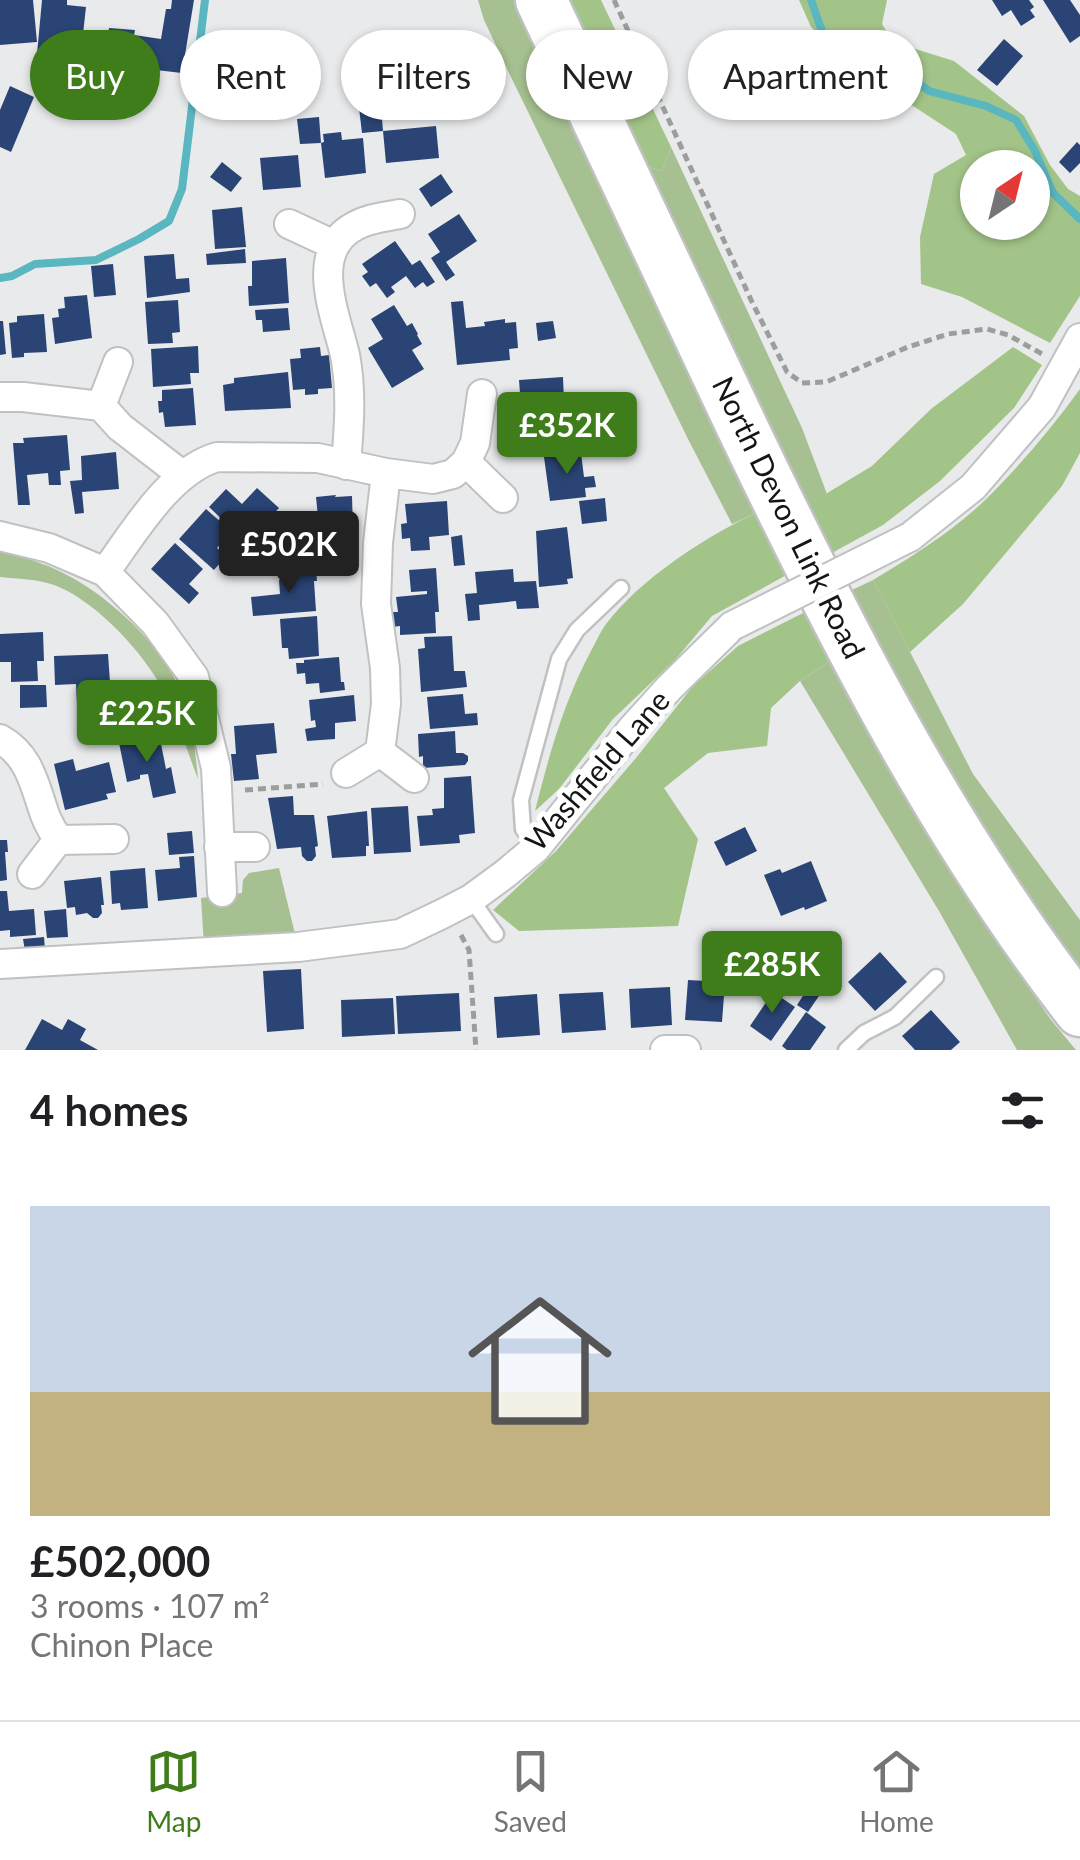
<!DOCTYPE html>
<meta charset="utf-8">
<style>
:root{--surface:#fff;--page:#f2f2f2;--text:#202124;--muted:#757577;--line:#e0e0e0;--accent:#3f7d1a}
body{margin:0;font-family:Lato,sans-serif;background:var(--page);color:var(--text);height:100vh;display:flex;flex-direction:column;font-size:38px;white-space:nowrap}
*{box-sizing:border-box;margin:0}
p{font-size:32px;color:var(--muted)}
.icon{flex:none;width:55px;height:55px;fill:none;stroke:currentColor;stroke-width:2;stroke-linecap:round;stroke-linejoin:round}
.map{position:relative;height:1050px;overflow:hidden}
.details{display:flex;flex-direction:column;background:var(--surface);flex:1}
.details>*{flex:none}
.banner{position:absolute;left:30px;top:30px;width:1020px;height:90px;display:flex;gap:20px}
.needle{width:65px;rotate:35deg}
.tools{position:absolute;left:960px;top:150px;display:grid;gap:20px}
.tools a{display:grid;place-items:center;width:90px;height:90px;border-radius:50%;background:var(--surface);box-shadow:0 2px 8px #0004;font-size:50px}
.price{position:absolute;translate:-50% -85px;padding:0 22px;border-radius:10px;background:var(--accent);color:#fff;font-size:32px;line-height:65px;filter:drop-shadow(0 2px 5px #0008)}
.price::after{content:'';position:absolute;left:50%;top:60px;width:30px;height:22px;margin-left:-15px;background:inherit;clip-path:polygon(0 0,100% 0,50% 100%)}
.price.selected{background:#222;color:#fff}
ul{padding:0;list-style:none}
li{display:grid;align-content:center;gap:20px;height:530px;padding:0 30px}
li span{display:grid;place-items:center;height:310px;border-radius:0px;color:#555}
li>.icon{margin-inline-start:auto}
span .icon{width:180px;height:180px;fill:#fffc;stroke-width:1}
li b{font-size:42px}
h2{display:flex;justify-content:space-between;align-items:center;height:120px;padding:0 30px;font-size:42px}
.tag{padding:0 35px;border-radius:45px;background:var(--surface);box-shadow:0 2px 8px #0004;font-size:35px;line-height:90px}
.tag.selected{background:var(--accent);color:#fff}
.dock{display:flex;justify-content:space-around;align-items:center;height:140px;border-top:2px solid var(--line);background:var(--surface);font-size:28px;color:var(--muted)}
.dock a{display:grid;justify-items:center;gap:5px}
.dock .selected{color:var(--accent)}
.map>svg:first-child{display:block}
.green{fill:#a6c091}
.forest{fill:#a3c488;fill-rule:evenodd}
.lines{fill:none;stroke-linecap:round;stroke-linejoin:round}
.stream{stroke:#5ab7c0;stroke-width:8}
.building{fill:#2a4575}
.lane-casing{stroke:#c0c1c2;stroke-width:19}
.street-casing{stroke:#c0c1c2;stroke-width:32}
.highway-casing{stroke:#c0c1c2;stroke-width:55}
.path{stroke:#9c9d9d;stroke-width:5;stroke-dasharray:8 5;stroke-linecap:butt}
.lane{stroke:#fff;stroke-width:14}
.street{stroke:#fff;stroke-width:28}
.highway{stroke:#fff;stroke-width:50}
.street-bridge-casing{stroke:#c0c1c2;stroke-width:32;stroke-linecap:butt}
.street-bridge{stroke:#fff;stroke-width:28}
.labels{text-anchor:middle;stroke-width:10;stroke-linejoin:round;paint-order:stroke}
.street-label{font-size:30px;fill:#141515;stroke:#fff}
</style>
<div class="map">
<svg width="1080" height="1050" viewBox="0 0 1080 1050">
<rect width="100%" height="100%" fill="#e9eaeb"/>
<path class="green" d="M478,0H516L590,162L760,511L732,524L688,439L508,71L484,20Z
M671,147L802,428L827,494L804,507L643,165L662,171Z
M0,551C58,565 91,584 134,625C153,644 169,664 179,688C192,717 195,748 198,779C185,746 175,709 156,678C135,644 92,599 54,585C37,579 18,579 0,577Z
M873,580L973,774L1080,920V978L1067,961L930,745L852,590Z
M830,661L961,889L1051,1020L1076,1050H1017L939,911L800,681Z
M279,868L296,938L204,945L201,898L242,893L243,880L249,873Z"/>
<path class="forest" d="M567,0H601L671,147L662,171L643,165Z
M799,0H887L882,24L893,42L954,61L1024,116L1050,165L1068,189L1080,196V296L1050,343L962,297L921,284L920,237L934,174L966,155L956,134L910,104L900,86L862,78L811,27ZM978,168H1032V222H978Z
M1013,347L1042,365L1014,408L940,481L883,525L830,554L804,507L872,466L931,409Z
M1080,389V453L1062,486L963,604L910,652L873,580C910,558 951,532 982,503C1018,468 1051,429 1080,389Z
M760,511L792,572L712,616L675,660L613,719L559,789L535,811C549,755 564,701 591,651C596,642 600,632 606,624C641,578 708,535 760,511Z
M809,610L830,661L800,681L771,708L767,746L708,753L664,788L698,839L678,926L519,931L493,910L556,851L636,758L693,686L738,646Z"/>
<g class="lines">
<path class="stream" d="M811,0L823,34L840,50L887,60L929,91L986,106L1016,120L1035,151L1053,193L1080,219
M0,278L12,276L35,264L96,260L139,239L169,221L182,189L205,0"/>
</g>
<path class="building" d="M0,0H33L37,42L0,45Z
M42,0H67V5L86,7L83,34L108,36L109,28L135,30L134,35L161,39L166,9H171L172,0H194L182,73L104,64L105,58L37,54Z
M992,0H1029L1034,7L1030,10L1035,17L1021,26L1011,10L1002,16Z
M1043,0H1070L1080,15V36L1070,43Z
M1004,39L1023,56L997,86L977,70Z
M10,86L34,97L11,152L0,147V110Z
M381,106L383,131L362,133L359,108Z
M319,117L321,143L300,144L297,119Z
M436,126L439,158L386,163L383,131Z
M341,132L342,140L363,138L366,173L325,178L321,143L324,142L323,134Z
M1077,142L1080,145V163L1070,173L1059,162Z
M298,155L301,187L263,190L260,158Z
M222,162L242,178L231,192L210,177Z
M441,174L453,192L431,207L419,189Z
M242,207L246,247L215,249L212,210Z
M459,214L477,241L446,262L455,275L446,281L431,258L440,252L428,234Z
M395,241L412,265L420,260L435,282L427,287L423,282L415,288L406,276L391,287L395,292L387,298L376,283L370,287L362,276L368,272L362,264Z
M245,249L246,263L207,265L206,254Z
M174,254L176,279L189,278L190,292L147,298L144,256Z
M286,258L289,303L249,306L248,286H252V261Z
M113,264L116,295L94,297L91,266Z
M87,295L92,338L55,344L52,318L59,317L58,309L65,308L64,297Z
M178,300L180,332L172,333L173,343L148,344L145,302Z
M463,301L466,328L485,326L484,322L505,319V323L516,322L518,348L509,349L510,360L457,365L451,302Z
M394,305L407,326L412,323L418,334L417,335L422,344L412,350L424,369L392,388L368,348L383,339L371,319Z
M288,308L290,330L263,332L262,320H256L255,310Z
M44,314L47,352L24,353V357L12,358L9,323L17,322V316Z
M0,321H3L6,354L0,355Z
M553,321L556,338L538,341L536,323Z
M198,346L199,373H190L191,384L153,387L151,349Z
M320,347L321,356L329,355L332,388L318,389V394L305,395V389L293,390L290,359L301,358L300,349Z
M288,372L291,408L225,411L223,385L234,383V378Z
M563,377L564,402L552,403L553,423L565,422L566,429H569L571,450L544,453L542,433L523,434L519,380Z
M193,388L196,425L165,427L163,412L159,413L158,401H162V390Z
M67,435L70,470L60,471L61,485H49L48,473L27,475L30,505H18L13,443H24L23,438Z
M116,452L119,489L82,492L84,513L75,514L70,481L82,480L81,456Z
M581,453L584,477L594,476L596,487L585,488L586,497L550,501L544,457Z
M257,488L279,508L252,537L233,519L228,525L209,507L226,489L242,504Z
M336,495L335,497L352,496L353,531L320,534L321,546L310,547L308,518L318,517L316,497Z
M605,498L607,521L582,524L579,501Z
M447,501L449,535L429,537L430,550L411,551L410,538L402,539L401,524L407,523L405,504Z
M206,509L231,531L217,548L226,556L214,570L179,539Z
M567,527L573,578L567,579L568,584L539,587L536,531Z
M462,535L465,565L454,566L451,537Z
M175,543L203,569L189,584L199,593L189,604L151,569Z
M436,568L439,612H435L436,633L400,635V626L393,627L392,612H398L396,597L427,594V591L411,592L409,570Z
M316,569L317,581H314L316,611L253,616L251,597L280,594L279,580L291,579V571Z
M513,569L514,582L536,581L539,608L517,609L516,601L479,605L480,620L468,621L465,594L477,593L475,572Z
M317,616L319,656L289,659L288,648H282L280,619Z
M43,632L44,661H37L38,681L11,682V662H0V634Z
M452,636L454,671H465L467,687L421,692L418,649L425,648L424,637Z
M108,654L110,682L102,683L104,703L77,704L76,684L55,685L54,656Z
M339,657L341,682H344L345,690L320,693L319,683L306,684L305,673L297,674L296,663H304V660Z
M20,685H46L47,707L20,708Z
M463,694L465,714L477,713L478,725L430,729L427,697Z
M354,695L356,721L335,723V739L307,741L305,729L316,727L315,720L311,721L309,700Z
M107,707V729L81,730L80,708Z
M274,723L277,753L256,755L259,779L234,781L231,754H236L234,726Z
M455,731L456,753H463L468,756V761L465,765L423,768V756L419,757L418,734Z
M135,734L137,744L160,739L166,769L171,767L176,793L153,798L148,774L140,775V779L127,782L118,738Z
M73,759L76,771L109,762L116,792L106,794L108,799L65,810L54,764Z
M471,776L475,833L459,835L460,843L420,846L417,816L433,815L432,809L444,808V778Z
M293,796L294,815H314L318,846L315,847L316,856L312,861H307L302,856L301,847L277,849L268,798Z
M408,806L411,852L374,854L371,808Z
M367,811L369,846H366V856L332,858L327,816Z
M745,827L757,851L726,866L714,842Z
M192,831L194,853L169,855L167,833Z
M0,840H7L8,852H5L7,880L0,881Z
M194,856L197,897L158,901L155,870L180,868L179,857Z
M811,861L827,901L805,910L804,907L781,916L764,875L780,869L782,873Z
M145,868L148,908L121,910L120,903L112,904L110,871Z
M101,877L104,905H101L102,913L98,918H93L87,913L76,915L75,907L67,908L64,881Z
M0,891H7L9,911L34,909L36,935L10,937V930L0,931Z
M66,909L68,937L47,938L44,911Z
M44,937L45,950L25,951L23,939Z
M880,952L907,982L875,1011L848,982Z
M742,962L768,971L761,995L735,987Z
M301,969L304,1029L267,1032L263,971Z
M688,980L725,982L722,1022L685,1020Z
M812,982L823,990L808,1012L797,1005Z
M670,987L672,1025L631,1028L629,989Z
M603,992L606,1030L562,1033L559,994Z
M773,992L795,1007L771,1041L750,1026Z
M459,993L461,1031L398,1034L396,996Z
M537,994L540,1035L497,1038L494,997Z
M393,998L395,1034L342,1037L341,1000Z
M931,1010L960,1042L951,1050H915L902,1036Z
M806,1012L826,1027L810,1050H787L782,1046Z
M42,1019L62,1030L68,1019L86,1029L80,1040L98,1050H25Z"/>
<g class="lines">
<g class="lane-casing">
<path id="lane" d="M536,848L523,829L521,800L559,659L577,630L621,588
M471,899L496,934
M846,1050L864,1033L895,1017L936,977"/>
</g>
<g class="street-casing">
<path id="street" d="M289,224L334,245
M0,397H23L101,406L120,427L182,475
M101,406L118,362
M466,462L503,498
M346,465C349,428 352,391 345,355C336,316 307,251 355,226C369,218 385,217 400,214
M386,473L378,543L376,604L385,668L386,704L380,752L414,778
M0,536L49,548L105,572L155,623L194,677L216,768L222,892
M910,537L973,487L1042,407L1080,338
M105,572C133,534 169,471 217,457L318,458L386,473L433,479L453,474L466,462L475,443L482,394
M0,739C29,755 34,783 44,812C47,822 53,831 58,840L32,874
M346,773L380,752
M58,840L114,839
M219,847H255
M0,964L298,947L400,934L442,914L471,899L505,874L536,848L631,730L669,688L732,626
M665,1050H686"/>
</g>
<g class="highway-casing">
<path id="highway" d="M541,0C605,137 669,274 734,410C833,618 938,828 1080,1011"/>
</g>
<path class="path" d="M614,0L752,302L787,372L802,383L826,382L908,347L948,334L987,329L1008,335L1044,355
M245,790L323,784
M461,935L469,950L476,1050"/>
<use href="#lane" class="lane"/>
<use href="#street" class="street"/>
<use href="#highway" class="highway"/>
<g class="street-bridge-casing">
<path id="street-bridge" d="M732,626L910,537"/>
</g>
<use href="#street-bridge" class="street-bridge"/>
</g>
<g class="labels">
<g class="street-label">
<text transform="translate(788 518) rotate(64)" y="10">North Devon Link Road</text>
<text transform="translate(598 771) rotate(-49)" y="10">Washfield Lane</text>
</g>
</g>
</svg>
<div class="tools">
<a><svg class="needle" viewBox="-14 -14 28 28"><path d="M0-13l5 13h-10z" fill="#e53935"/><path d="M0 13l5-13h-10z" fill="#757577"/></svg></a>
</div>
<b class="price" style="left:567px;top:477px">£352K</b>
<b class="price selected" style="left:289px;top:596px">£502K</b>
<b class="price" style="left:147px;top:765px">£225K</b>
<b class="price" style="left:772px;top:1016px">£285K</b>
<div class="banner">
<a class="tag selected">Buy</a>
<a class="tag">Rent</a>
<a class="tag">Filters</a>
<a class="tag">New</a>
<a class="tag">Apartment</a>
</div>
</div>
<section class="details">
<h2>4 homes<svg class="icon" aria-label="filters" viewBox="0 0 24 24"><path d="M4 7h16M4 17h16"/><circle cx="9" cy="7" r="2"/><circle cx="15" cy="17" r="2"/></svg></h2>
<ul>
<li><span style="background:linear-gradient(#c9d6e8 60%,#c2b280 0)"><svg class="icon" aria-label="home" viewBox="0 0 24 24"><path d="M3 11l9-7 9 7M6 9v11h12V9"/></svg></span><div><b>£502,000</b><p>3 rooms · 107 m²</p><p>Chinon Place</p></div></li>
</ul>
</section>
<nav class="dock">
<a class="selected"><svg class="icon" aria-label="map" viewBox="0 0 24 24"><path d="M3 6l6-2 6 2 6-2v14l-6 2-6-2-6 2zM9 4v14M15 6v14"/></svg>Map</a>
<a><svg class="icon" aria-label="saved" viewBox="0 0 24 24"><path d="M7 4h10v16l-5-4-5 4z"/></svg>Saved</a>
<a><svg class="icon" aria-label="home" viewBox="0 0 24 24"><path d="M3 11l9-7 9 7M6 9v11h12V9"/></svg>Home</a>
</nav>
